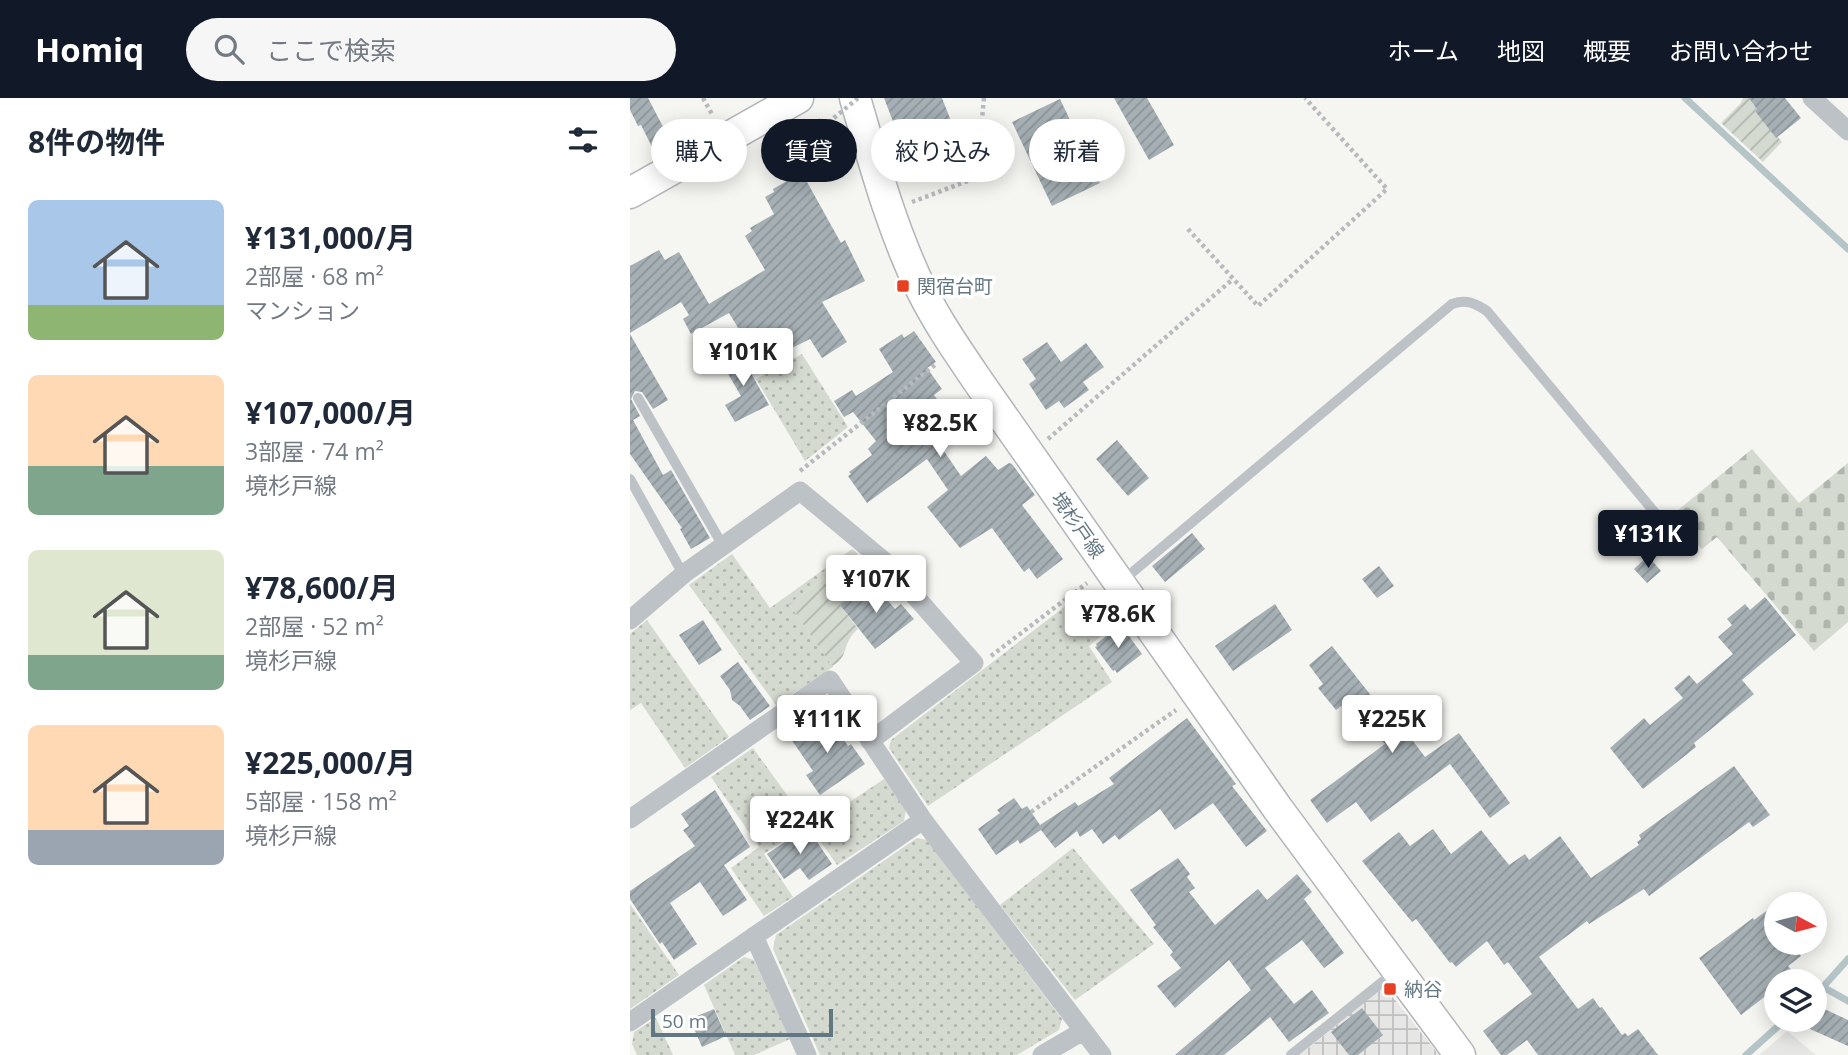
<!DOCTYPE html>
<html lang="ja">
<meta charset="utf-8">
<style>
:root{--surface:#fff;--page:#f6f6f7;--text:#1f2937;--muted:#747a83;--accent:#111827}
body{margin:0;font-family:"Open Sans","Noto Sans JP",sans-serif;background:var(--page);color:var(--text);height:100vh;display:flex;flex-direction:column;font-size:26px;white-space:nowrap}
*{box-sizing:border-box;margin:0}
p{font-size:23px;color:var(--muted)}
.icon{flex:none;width:38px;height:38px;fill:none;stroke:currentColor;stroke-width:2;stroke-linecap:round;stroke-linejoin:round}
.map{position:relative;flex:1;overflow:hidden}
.side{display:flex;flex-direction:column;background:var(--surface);width:630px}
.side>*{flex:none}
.banner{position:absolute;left:21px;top:21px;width:665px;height:63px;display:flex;gap:14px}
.needle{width:46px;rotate:97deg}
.controls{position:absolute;left:1134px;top:794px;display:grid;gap:14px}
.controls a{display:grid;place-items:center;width:63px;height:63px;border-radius:50%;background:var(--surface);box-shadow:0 4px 18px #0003;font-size:35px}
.scale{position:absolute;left:21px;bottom:18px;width:182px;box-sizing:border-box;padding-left:7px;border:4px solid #637783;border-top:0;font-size:19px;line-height:24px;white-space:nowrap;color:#637783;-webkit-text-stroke:5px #fff;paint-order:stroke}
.price{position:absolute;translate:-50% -60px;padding:0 16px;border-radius:7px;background:#fff;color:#222;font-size:23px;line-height:46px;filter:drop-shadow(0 2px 4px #0008)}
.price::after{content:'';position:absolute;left:50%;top:42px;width:21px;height:16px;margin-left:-10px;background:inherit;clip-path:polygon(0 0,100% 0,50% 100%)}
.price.selected{background:var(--accent);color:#fff}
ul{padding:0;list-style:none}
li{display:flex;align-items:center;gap:21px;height:175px;padding:0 28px}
li span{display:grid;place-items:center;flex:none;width:196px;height:140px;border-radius:10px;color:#555}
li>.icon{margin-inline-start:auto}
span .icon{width:84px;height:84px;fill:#fffc;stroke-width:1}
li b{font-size:30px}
h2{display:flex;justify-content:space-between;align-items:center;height:84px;padding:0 28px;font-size:30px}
.tag{padding:0 24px;border-radius:32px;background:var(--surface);box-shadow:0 4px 18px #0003;font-size:24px;line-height:63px}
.tag.selected{background:var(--accent);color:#fff}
header{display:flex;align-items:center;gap:42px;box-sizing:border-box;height:98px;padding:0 35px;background:var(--accent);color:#fff}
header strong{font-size:33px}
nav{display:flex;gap:38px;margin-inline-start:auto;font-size:24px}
.search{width:490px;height:63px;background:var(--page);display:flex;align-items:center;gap:18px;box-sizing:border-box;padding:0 24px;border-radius:38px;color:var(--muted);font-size:26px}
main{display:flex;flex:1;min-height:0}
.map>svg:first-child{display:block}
.built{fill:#e6e6e5}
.industrial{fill:url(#industrial-grid)}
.grass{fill:url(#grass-dots)}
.cemetery{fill:url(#cemetery-stones)}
.garden{fill:url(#garden-furrows)}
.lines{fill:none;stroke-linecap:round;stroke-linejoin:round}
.stream{stroke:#b5c4c7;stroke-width:7}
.building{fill:url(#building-hatch)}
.primary-casing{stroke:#b1b6ba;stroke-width:33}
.path{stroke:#b7bbbd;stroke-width:4.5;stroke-dasharray:3.5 3.5;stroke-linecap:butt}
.service{stroke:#bdc2c6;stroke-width:10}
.minor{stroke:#bdc2c6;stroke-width:19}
.primary{stroke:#fff;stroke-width:30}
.path-bridge{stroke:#b7bbbd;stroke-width:4.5;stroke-dasharray:3.5 3.5;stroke-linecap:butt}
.poi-dot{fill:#e63f21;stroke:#fff;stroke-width:2.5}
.labels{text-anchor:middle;stroke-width:7;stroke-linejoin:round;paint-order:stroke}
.poi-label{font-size:19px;fill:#637783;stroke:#fff;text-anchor:start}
.street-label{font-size:19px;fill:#637783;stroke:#fff}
</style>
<header>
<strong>Homiq</strong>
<div class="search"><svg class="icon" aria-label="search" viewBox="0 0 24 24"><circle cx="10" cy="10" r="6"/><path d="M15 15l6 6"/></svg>ここで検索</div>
<nav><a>ホーム</a><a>地図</a><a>概要</a><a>お問い合わせ</a></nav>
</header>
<main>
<section class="side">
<h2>8件の物件<svg class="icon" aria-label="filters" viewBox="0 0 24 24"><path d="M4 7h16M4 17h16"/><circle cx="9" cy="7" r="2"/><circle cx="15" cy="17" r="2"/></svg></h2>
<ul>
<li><span style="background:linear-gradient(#a9c7e8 75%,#8fb573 0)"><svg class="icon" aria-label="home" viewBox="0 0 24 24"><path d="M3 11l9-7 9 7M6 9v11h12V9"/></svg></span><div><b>¥131,000/月</b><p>2部屋 · 68 m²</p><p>マンション</p></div></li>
<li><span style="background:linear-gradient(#ffd9b3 65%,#7fa58c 0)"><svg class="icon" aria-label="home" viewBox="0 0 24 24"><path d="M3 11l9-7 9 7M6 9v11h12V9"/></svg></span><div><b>¥107,000/月</b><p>3部屋 · 74 m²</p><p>境杉戸線</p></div></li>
<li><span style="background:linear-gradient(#dfe7d0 75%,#7fa58c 0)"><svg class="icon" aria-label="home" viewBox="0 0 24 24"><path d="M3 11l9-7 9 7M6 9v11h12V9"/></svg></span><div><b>¥78,600/月</b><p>2部屋 · 52 m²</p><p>境杉戸線</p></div></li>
<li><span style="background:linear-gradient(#ffd9b3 75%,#9aa5b1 0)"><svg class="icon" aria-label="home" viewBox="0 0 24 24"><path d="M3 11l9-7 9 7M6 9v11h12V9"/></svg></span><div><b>¥225,000/月</b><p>5部屋 · 158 m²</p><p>境杉戸線</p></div></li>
</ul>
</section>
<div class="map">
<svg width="1218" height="957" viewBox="0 0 1218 957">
<defs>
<pattern id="industrial-grid" width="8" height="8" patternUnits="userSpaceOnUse" patternTransform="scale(1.75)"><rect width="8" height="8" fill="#e6e6e5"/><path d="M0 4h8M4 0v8" fill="none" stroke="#bebfbf"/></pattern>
<pattern id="grass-dots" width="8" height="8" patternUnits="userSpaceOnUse" patternTransform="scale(1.75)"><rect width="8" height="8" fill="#d5dad0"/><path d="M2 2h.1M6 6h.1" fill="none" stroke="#b0b6ae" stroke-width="1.8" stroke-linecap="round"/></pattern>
<pattern id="cemetery-stones" width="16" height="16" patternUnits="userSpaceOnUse" patternTransform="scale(1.75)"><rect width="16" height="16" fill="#d5dad0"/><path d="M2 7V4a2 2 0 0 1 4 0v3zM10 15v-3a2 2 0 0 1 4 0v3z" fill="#b0b6ae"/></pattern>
<pattern id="garden-furrows" width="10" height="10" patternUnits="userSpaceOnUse" patternTransform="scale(1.75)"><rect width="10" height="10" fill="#d5dad0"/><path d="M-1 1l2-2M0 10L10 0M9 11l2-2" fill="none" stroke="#b0b6ae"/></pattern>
<pattern id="building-hatch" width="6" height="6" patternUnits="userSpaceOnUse" patternTransform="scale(1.75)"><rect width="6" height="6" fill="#a6b0b4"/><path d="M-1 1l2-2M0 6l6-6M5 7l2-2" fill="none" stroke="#8b9498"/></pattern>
</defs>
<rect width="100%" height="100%" fill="#f5f5f1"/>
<path class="built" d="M1157,933L1186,957H1129Z"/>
<path class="industrial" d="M754,888L809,957H670Z"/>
<path class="grass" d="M172,256L218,329L175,363L126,281Z
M222,451L228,456L159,506L203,569L146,607L59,487L102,456L140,510Z
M442,503L470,539L459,548L482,584L298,708L259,650L261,642Z
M17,522L99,639L55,670L11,605L0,612V536Z
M123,650L178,726L134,756L163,799L134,818L101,770L129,749L81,679Z
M254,681L276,712L274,723L207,767L181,730Z
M287,740L297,742L432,921L429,932L387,957H190L143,851L146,837Z
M443,750L524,846L445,902L370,807Z
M0,806L49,877L0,911Z
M114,859L124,862L160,941L124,957H105L74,887Z
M26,920L43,957H7L2,946L4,934Z"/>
<path class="cemetery" d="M1122,351L1169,405L1218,365V524L1184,553L1087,439L1072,451L1049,426L1047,413Z"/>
<path class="garden" d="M1113,0H1121L1127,11L1125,13L1152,44L1133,64L1091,25L1111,5Z
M214,466L232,490L210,507L228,531C211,545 220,559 202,568L159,506Z"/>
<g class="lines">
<path class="stream" d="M1055,0L1218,151
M1193,889L1218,861
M1185,896L1193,889L1218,903
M1116,957L1155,922"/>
</g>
<path class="building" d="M0,0H18L40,42L23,51L11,27L8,28L0,12Z
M254,0H312L321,23L325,21L339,52L313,65L296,30L269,39Z
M484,0H517L544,47L519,62Z
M1119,0H1155L1171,20L1146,40L1125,13L1127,11Z
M430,1L470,85L422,108L382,24Z
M172,46L184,69L172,75L211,145L215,142L235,183L192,204L217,244L192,260L180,241L152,255L143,237L121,251L99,215L61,236L53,221L59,217L51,204L0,235V168L29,152L35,162L49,154L79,206L135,172L115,138L122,133L120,130L144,116L135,99L144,94L143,91L157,83L145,61Z
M284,233L306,264L297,270L312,291L304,297L328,330L309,346L331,378L356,358L368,372L379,365L382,366L405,397L392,407L433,461L407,481L399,470L394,474L362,430L330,450L297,409L318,392L297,361L237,405L218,378L221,376L219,374L242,357L238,351L246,343L223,314L214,319L204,303L222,292L226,298L263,274L249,251L272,236L274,240Z
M0,236L38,302L23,311L12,294L5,293L1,301L10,318L3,322L33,377L41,372L80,440L61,451L50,431L52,430L0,356Z
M417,244L431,264L456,245L474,269L453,284L459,292L434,310L429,303L416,312L399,286L406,281L392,261Z
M108,252L139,307L105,324L95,307L111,298L90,262Z
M487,342L519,380L498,398L466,361Z
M1040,415L1054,432L1036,446L1022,430L1026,427L1032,429L1036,427L1038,421L1037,417Z
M562,435L575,451L535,484L522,468Z
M1018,458L1031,473L1017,485L1004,471Z
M749,468L764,488L747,500L732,481Z
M241,483L265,511L271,506L284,521L245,551L210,507Z
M1135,499L1166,537L1112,582L1124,596L1064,645L1066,649L1013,691L980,650L1014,620L1020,627L1053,600L1044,590L1059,577L1067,586L1103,556L1088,539L1102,527L1097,521L1115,506L1120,512Z
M478,501L490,517L473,530L461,513Z
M645,506L662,532L603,573L585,548Z
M73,522L92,552L69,567L49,537Z
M491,527L512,556L487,575L485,572L483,573L465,549L467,548L466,546Z
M702,548L750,609L752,608L772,633L774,631L795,659L829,635L880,705L860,720L820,666L741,724L726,704L697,725L680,702L755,646L719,602L706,612L688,590L693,586L679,567Z
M108,564L140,608L120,622L110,608L102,602L100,592L90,578Z
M197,617L218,648L221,646L235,666L190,697L176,677L183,673L161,641Z
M557,620L606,686L602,688L637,733L616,749L583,705L545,732L530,711L489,742L485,737L473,746L462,731L450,739L447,733L425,750L411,732L390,746L388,742L366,757L348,731L370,715L367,712L384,700L392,711L397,708L410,727L445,704L448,708L484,686L479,680Z
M1104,668L1140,717L1123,729L1119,724L1019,798L1014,791L959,826L957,823L909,859L948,911L963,900L970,910L972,909L992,937L995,935L998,938L1008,931L1028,957H908L897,942L877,957H871L853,933L902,896L878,864L874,867L857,843L826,869L822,864L820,865L786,821L782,824L732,763L769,734L780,748L803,731L821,756L851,732L879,767L895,756L899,762L930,738L961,780L1009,747L1007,744L1011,741L1009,737Z
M85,692L120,749L94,767L117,802L93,818L70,784L40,805L67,846L44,862L32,844L30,846L0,801V793L65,748L53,732L59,728L51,716Z
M177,729L202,766L179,782L170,770L154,781L137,756Z
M548,760L560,776L557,779L565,790L559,794L585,827L628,791L637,802L667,776L682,794L674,801L714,855L694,870L672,842L635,870L664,906L682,892L699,915L659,944L640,919L594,957H545L621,892L599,862L545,910L527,888L551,870L540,857L543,854L523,829L526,827L500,792Z
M1146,806V845H1162L1171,858L1158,868L1165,876L1155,884H1146V890L1111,917L1069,860L1123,820L1124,822Z
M1190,909L1218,922V948L1180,931Z
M732,910L753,937L728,957H719L701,934Z
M84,911L96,938L72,949L60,921Z"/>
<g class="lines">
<g class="primary-casing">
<path id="primary" d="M225,0C244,65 262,132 292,193C309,227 331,258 352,289L648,711L830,957
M0,95L168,0"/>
</g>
<path class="path" d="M73,0L83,18
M354,0L351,32L365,70
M193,29L173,39L170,33L193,21
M282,104L359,75L377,62
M558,131L628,208L757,91L675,0
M418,341L603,181
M170,373L306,266
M361,558L457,485
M401,714L546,612"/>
<path class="service" d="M8,300L93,448
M0,381L53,476
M492,483L822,206C836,201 845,205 857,213L1031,422
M661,957L766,873"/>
<path class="minor" d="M1182,0L1218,33
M0,522L55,475L170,393L254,463L344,565L240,643
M0,721L200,582L293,722L472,957
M124,838L177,957
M0,924L293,722
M412,957L453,933"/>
<use href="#primary" class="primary"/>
<path class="path-bridge" d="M193,29L228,0"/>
</g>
<g class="poi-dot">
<rect x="266" y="181" width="14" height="14" rx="3.5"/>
<rect x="753" y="884" width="14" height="14" rx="3.5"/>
</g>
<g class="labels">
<g class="poi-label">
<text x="287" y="195">関宿台町</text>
<text x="774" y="898">納谷</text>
</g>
<g class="street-label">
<text transform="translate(448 427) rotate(55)" y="7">境杉戸線</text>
</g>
</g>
</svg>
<div class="controls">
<a><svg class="needle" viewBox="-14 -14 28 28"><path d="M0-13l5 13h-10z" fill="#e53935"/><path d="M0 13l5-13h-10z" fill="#747a83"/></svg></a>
<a><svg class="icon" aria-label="layers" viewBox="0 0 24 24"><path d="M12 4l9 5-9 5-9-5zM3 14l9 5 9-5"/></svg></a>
</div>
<div class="scale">50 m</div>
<b class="price" style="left:113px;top:290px">¥101K</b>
<b class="price" style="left:310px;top:361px">¥82.5K</b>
<b class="price selected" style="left:1018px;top:472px">¥131K</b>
<b class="price" style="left:246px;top:517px">¥107K</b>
<b class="price" style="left:488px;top:552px">¥78.6K</b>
<b class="price" style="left:197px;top:657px">¥111K</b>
<b class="price" style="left:762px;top:657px">¥225K</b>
<b class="price" style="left:170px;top:758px">¥224K</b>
<div class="banner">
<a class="tag">購入</a>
<a class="tag selected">賃貸</a>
<a class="tag">絞り込み</a>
<a class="tag">新着</a>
</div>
</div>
</main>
